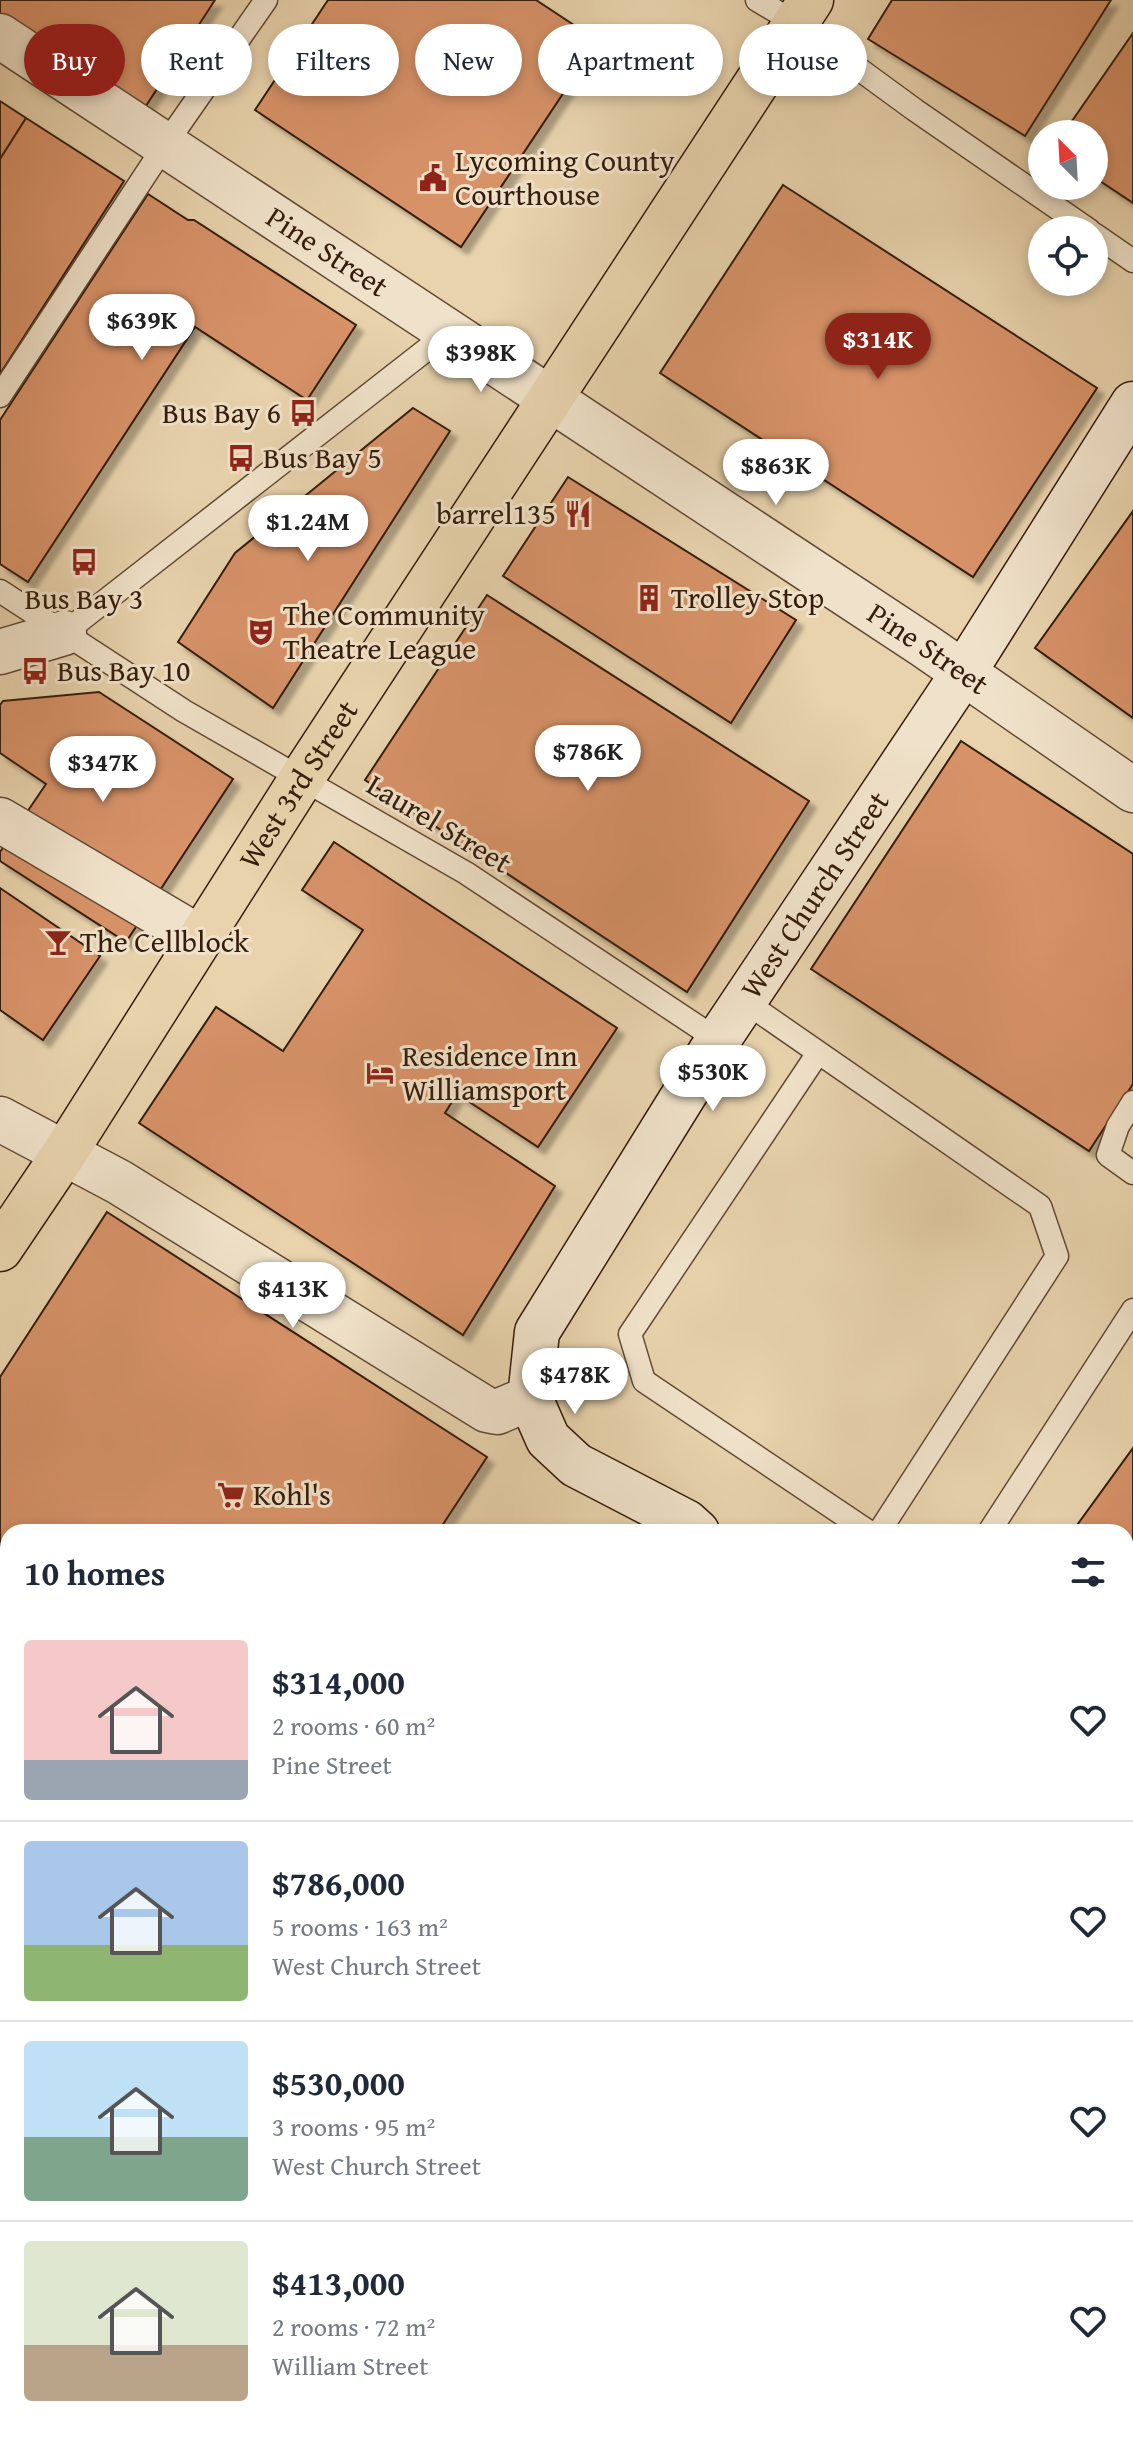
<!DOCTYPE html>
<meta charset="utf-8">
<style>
:root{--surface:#fff;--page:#f2f2f3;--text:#1f2937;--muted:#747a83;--line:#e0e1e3;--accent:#8f2418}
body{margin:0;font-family:"Gentium Book Plus",serif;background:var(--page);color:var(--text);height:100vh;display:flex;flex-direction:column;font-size:30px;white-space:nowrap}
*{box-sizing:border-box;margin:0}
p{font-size:26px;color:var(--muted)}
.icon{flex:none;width:44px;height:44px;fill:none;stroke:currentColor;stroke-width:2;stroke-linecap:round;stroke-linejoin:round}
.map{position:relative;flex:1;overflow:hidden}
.sheet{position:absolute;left:0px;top:1524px;width:1134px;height:914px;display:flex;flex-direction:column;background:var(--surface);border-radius:24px 24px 0 0;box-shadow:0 4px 12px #0003}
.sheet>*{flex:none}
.top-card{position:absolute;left:24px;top:24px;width:1086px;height:72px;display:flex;gap:16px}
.needle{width:52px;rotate:336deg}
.controls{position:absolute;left:1028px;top:120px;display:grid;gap:16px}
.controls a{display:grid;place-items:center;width:80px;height:80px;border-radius:50%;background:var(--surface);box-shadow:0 4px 12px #0003;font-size:40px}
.price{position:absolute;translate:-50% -68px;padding:0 18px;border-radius:28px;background:#fff;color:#222;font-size:26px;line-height:52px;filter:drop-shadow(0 2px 4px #0008)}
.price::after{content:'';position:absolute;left:50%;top:48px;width:24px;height:18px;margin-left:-12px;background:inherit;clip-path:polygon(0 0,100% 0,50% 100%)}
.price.selected{background:var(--accent);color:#fff}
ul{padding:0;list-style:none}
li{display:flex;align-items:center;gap:24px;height:200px;padding:0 24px}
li+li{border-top:2px solid var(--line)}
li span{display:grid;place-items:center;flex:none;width:224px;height:160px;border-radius:8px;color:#555}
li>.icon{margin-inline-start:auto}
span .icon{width:96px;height:96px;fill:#fffc;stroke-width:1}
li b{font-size:34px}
h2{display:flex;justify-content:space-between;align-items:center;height:96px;padding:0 24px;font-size:34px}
.chip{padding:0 28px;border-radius:36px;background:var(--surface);box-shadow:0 4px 12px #0003;font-size:28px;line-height:72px}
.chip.selected{background:var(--accent);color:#fff}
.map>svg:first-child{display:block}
.building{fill:#d79268;stroke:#361d0b;stroke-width:2;filter:url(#shadow)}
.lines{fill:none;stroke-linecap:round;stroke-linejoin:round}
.lane-casing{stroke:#624a34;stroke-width:25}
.street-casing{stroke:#624a34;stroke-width:47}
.secondary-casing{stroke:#361d0b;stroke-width:47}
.primary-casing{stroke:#361d0b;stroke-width:47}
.lane{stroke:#f0e2ca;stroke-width:22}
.street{stroke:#f0e2ca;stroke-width:44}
.secondary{stroke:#f0e2ca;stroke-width:44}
.primary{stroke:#e8d3ad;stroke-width:44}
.labels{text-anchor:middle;stroke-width:6;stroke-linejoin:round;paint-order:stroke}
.poi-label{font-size:30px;fill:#361d0b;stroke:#f0e2ca;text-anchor:start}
.street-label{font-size:30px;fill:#361d0b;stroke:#f0e2ca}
</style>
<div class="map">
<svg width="1133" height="2437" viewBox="0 0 1133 2437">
<defs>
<filter id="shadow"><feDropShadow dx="7" dy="7" stdDeviation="2" flood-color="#0004"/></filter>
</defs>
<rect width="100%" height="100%" fill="#e8d3ad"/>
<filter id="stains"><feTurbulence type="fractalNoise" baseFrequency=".0025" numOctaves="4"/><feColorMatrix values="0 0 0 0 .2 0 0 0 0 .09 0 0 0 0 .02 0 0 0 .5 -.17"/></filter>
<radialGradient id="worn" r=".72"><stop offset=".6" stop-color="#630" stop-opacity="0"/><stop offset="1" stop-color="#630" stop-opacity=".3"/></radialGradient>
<path class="building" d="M0,0H215L140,115L0,18Z
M328,0H536L598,41L461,247L255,110Z
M892,0H1111L1025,136L868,39Z
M1133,33V203L1094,177V134H1063Z
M0,101L26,118L0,159Z
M26,118L124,181L0,374V159Z
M783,185L1097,388L973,577L660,373Z
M148,194L188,220H194L356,325L307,400L195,327L28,582L0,564V420Z
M413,408L450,431L273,708L178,642L235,553Z
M568,477L796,620L731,723L503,576Z
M1133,511V718L1035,648Z
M487,595L809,801L687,992L365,780Z
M99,692L233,779L126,942L0,861V852L46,784L0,753V705L3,701Z
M961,741L1133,854V1084L1089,1151L811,969Z
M334,842L617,1028L538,1147L457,1094L445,1113L555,1186L463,1335L139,1123L216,1007L283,1051L363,930L302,890Z
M0,888L100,956L43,1040L0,1010Z
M107,1212L487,1457L438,1532H8V1745L0,1740V1377Z
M1133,1448V1656L1126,1650V1532H1072Z
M0,1945L8,1953V2430H282L277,2437H0Z"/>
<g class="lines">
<g class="lane-casing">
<path id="lane" d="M757,0L796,23L915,110L1089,230
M1094,234L1133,261
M0,396L165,145L266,0
M0,591L184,711L466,873L718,1040
M64,633L449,332
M744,1001L1040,1206L1057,1256L879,1532
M818,1053L630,1334L644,1381L869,1532
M1133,1102L1118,1126L1108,1155L1133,1173
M989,1532L1133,1310
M0,1788L8,1793
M313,2437L318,2430"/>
</g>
<g class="street-casing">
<g id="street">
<path id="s1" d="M0,36L925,646L1133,790"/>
<path d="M0,652L64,633"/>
<path d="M0,820L200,938"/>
<path d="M0,1119L119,1182L487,1410L497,1412L530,1398"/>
</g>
</g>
<g class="secondary-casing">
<g id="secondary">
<path id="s2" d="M697,1532L686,1522L576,1465L548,1439L530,1398L537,1332L718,1040L964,672L1133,404"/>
<path d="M1126,2242L1133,2248"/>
<path d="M1126,2400L1133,2394"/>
<path d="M971,2437L972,2430"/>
<path d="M1053,2437L1059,2430"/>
</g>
</g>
<g class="primary-casing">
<g id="primary">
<path id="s3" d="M0,1249L64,1154L302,778L811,0"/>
</g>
</g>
<use href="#lane" class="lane"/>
<use href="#street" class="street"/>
<use href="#secondary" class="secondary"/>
<use href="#primary" class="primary"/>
</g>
<defs>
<g id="civic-bare" transform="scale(2.16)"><path d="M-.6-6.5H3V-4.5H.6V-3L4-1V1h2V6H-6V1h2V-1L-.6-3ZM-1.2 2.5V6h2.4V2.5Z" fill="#8f2418" stroke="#f0e2ca" stroke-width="2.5" paint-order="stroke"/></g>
<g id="bus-bare" transform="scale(2.16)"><path d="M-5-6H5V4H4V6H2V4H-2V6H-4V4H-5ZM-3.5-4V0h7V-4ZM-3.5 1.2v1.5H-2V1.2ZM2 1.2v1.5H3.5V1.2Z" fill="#8f2418" stroke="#f0e2ca" stroke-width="2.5" paint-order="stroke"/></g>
<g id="restaurant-bare" transform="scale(2.16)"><path d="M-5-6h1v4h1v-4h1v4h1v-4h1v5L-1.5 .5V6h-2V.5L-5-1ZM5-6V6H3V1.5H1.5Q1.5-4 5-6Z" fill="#8f2418" stroke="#f0e2ca" stroke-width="2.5" paint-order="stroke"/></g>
<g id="building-bare" transform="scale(2.16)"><path d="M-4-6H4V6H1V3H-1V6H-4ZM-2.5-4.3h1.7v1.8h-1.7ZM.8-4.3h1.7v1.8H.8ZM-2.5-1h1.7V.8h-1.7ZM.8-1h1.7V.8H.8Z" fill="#8f2418" stroke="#f0e2ca" stroke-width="2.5" paint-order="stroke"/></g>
<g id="theatre-bare" transform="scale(2.16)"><path d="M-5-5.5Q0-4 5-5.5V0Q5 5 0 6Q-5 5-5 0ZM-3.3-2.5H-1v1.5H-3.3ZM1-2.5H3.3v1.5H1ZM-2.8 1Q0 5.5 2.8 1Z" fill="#8f2418" stroke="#f0e2ca" stroke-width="2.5" paint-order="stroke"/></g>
<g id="bar-bare" transform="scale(2.16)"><path d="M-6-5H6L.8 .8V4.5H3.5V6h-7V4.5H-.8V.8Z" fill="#8f2418" stroke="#f0e2ca" stroke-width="2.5" paint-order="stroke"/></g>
<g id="hotel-bare" transform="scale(2.16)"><path d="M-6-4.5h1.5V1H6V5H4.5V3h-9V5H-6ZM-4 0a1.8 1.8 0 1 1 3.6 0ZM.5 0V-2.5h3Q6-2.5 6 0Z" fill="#8f2418" stroke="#f0e2ca" stroke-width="2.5" paint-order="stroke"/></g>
<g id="supermarket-bare" transform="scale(2.16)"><path d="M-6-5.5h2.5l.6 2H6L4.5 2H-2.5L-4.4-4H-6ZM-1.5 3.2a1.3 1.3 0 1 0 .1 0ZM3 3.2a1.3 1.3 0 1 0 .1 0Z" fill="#8f2418" stroke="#f0e2ca" stroke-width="2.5" paint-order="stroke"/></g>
</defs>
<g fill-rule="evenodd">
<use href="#civic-bare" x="433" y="178"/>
<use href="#bus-bare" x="303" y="413"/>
<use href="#bus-bare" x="241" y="458"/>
<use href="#restaurant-bare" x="578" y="514"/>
<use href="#bus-bare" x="84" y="562"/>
<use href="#building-bare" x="649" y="598"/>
<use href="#theatre-bare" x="261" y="632"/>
<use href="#bus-bare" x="35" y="671"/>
<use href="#bar-bare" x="58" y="942"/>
<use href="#hotel-bare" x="380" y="1073"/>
<use href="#supermarket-bare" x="231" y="1495"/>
</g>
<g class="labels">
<g class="poi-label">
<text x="455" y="171">Lycoming County<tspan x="455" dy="34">Courthouse</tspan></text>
<text x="281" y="423" text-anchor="end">Bus Bay 6</text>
<text x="263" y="468">Bus Bay 5</text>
<text x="556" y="524" text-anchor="end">barrel135</text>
<text x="671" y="608">Trolley Stop</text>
<text x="84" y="609" text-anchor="middle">Bus Bay 3</text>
<text x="283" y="625">The Community<tspan x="283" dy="34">Theatre League</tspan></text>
<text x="57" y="681">Bus Bay 10</text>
<text x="80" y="952">The Cellblock</text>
<text x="402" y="1066">Residence Inn<tspan x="402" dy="34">Williamsport</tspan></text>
<text x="253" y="1505">Kohl's</text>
</g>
<g class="street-label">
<text dy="10" stroke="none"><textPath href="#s1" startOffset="392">Pine Street</textPath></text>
<text dy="10" stroke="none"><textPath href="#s1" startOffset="1112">Pine Street</textPath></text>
<text dy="10" stroke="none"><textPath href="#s3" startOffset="552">West 3rd Street</textPath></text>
<text transform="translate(439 824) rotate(31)" y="10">Laurel Street</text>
<text dy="10" stroke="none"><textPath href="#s2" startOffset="806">West Church Street</textPath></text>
</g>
</g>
<rect width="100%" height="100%" filter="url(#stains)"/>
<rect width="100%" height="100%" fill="url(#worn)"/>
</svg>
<div class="controls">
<a><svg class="needle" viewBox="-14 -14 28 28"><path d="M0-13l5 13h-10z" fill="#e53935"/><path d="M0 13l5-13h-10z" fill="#747a83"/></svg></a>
<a><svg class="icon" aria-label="locate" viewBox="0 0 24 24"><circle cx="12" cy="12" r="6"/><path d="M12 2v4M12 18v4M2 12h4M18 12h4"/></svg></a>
</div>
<b class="price" style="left:142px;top:362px">$639K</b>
<b class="price selected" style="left:878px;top:381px">$314K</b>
<b class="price" style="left:481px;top:394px">$398K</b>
<b class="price" style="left:776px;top:507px">$863K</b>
<b class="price" style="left:308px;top:563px">$1.24M</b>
<b class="price" style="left:588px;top:793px">$786K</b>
<b class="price" style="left:103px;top:804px">$347K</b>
<b class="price" style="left:713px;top:1113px">$530K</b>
<b class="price" style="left:293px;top:1330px">$413K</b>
<b class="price" style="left:575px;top:1416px">$478K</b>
<div class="top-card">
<a class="chip selected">Buy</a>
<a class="chip">Rent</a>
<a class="chip">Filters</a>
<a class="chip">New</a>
<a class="chip">Apartment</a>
<a class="chip">House</a>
</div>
<section class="sheet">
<h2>10 homes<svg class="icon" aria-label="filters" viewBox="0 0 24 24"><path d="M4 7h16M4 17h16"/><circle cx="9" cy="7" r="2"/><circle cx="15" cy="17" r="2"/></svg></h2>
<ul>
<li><span style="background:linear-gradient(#f6c9c9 75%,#9aa5b1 0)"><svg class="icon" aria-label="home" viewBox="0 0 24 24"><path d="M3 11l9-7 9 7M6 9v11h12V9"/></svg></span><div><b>$314,000</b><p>2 rooms · 60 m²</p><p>Pine Street</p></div><svg class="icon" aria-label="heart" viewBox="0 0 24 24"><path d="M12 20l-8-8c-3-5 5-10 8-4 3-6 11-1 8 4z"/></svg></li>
<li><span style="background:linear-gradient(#a9c7e8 65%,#8fb573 0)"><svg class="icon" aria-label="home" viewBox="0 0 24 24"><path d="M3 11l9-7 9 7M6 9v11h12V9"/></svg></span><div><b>$786,000</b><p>5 rooms · 163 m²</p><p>West Church Street</p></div><svg class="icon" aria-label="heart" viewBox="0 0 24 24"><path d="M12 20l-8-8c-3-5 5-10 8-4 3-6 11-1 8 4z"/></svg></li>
<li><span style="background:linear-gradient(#bfe0f5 60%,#7fa58c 0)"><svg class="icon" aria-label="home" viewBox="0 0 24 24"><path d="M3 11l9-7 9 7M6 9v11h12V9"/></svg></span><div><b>$530,000</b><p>3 rooms · 95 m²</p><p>West Church Street</p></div><svg class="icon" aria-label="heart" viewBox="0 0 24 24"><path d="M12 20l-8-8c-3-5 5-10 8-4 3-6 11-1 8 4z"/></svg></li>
<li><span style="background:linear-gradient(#dfe7d0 65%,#b9a48a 0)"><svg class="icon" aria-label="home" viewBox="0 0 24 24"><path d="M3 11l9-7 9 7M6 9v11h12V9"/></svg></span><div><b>$413,000</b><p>2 rooms · 72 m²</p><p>William Street</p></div><svg class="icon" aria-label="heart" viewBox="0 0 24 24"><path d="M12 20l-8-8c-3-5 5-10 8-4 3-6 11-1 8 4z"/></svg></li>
</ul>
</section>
</div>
